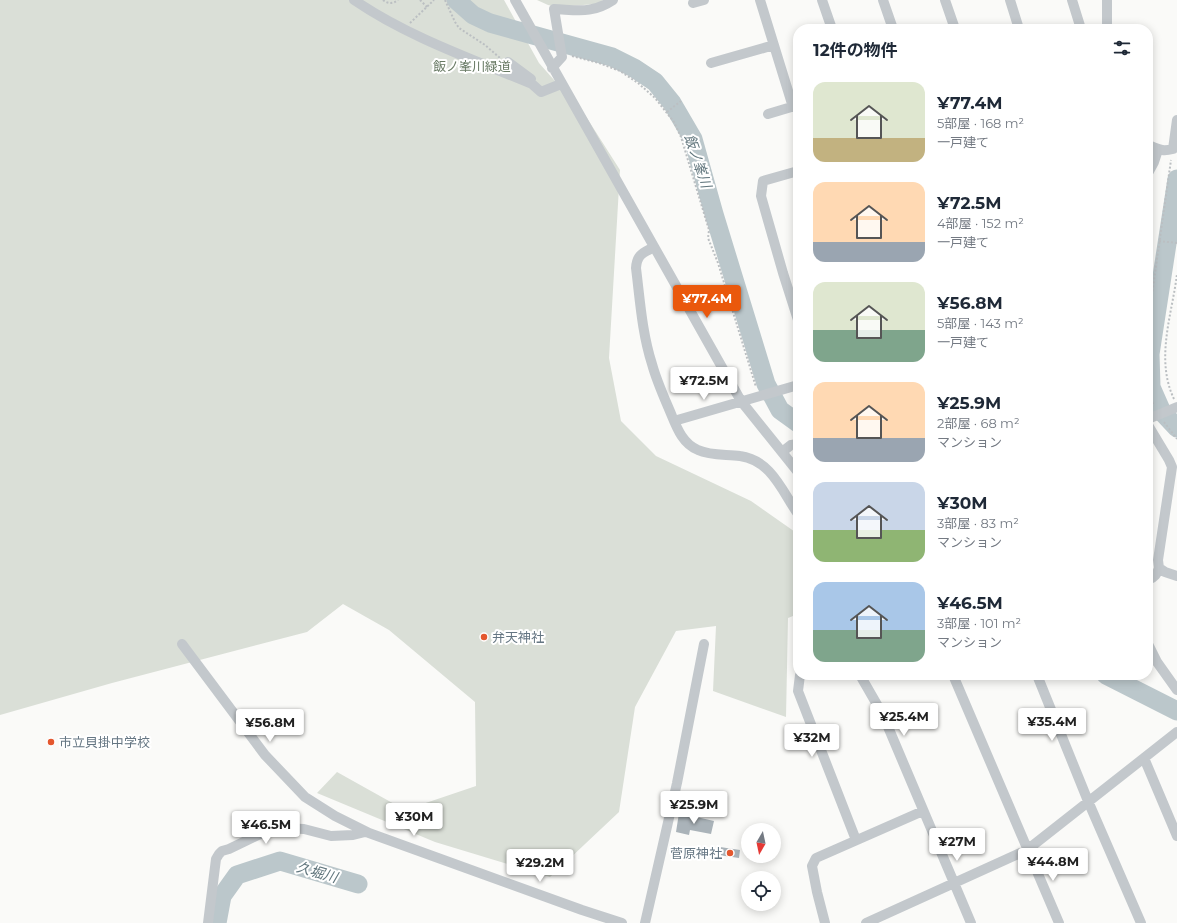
<!DOCTYPE html>
<html lang="ja">
<meta charset="utf-8">
<style>
:root{--surface:#fff;--page:#f6f6f7;--text:#1f2937;--muted:#747a83;--accent:#ea580c}
body{margin:0;font-family:Montserrat,"Noto Sans JP",sans-serif;background:var(--page);color:var(--text);height:100vh;display:flex;flex-direction:column;font-size:15px;white-space:nowrap}
*{box-sizing:border-box;margin:0}
p{font-size:13px;color:var(--muted)}
.icon{flex:none;width:22px;height:22px;fill:none;stroke:currentColor;stroke-width:2;stroke-linecap:round;stroke-linejoin:round}
.map{position:relative;flex:1;overflow:hidden}
.panel{position:absolute;left:793px;top:24px;width:360px;height:656px;display:flex;flex-direction:column;background:var(--surface);border-radius:16px;box-shadow:0 2px 10px #0003}
.panel>*{flex:none}
.needle{width:26px;rotate:189deg}
.buttons{position:absolute;left:741px;top:823px;display:grid;gap:8px}
.buttons a{display:grid;place-items:center;width:40px;height:40px;border-radius:50%;background:var(--surface);box-shadow:0 2px 10px #0003;font-size:20px}
.price{position:absolute;translate:-50% -34px;padding:0 9px;border-radius:4px;background:#fff;color:#222;font-size:13px;line-height:26px;filter:drop-shadow(0 1px 2px #0008)}
.price::after{content:'';position:absolute;left:50%;top:24px;width:12px;height:9px;margin-left:-6px;background:inherit;clip-path:polygon(0 0,100% 0,50% 100%)}
.price.active{background:var(--accent);color:#fff}
ul{padding:0;list-style:none}
li{display:flex;align-items:center;gap:12px;height:100px;padding:0 20px}
li span{display:grid;place-items:center;flex:none;width:112px;height:80px;border-radius:12px;color:#555}
li>.icon{margin-inline-start:auto}
span .icon{width:48px;height:48px;fill:#fffc;stroke-width:1}
li b{font-size:17px}
h2{display:flex;justify-content:space-between;align-items:center;height:48px;padding:0 20px;font-size:17px}
.map>svg:first-child{display:block}
.green{fill:#dadfd7}
.lines{fill:none;stroke-linecap:round;stroke-linejoin:round}
.river{stroke:#bbc7cb;stroke-width:19}
.building{fill:#aab3b9}
.path{stroke:#bbbfc2;stroke-width:2;stroke-dasharray:2 2;stroke-linecap:butt}
.minor{stroke:#c3c8cc;stroke-width:10}
.poi-dot{fill:#e4572e;stroke:#fff;stroke-width:1.5}
.labels{text-anchor:middle;stroke-width:4;stroke-linejoin:round;paint-order:stroke}
.park-label{font-size:13px;fill:#687a64;stroke:#fff}
.poi-label{font-size:13px;fill:#657683;stroke:#fff;text-anchor:start}
.water-label{font-size:14px;font-style:italic;fill:#60757c;stroke:#fff}
</style>
<div class="map">
<svg width="1177" height="923" viewBox="0 0 1177 923">
<rect width="100%" height="100%" fill="#fafaf8"/>
<path class="green" d="M0,0H504L539,63L585,115L620,170L609,358L621,421L656,456L751,501L798,534V614L788,618L786,717L713,691L716,626L676,631L635,707L619,812L550,877L435,842L317,793L337,772L405,810L476,786L475,702L389,630L343,604L307,632L112,683L0,715Z
M537,0H603L596,4L557,7L548,5Z"/>
<g class="lines">
<path class="river" d="M456,0L473,15L490,23L612,57L634,68L655,82L672,103L693,139L714,214L766,384L780,410L798,423
M1177,179L1150,354L1151,387L1162,412L1177,428
M1106,675L1177,711
M217,923L222,896L237,875L280,861L358,884"/>
</g>
<path class="building" d="M679,813L714,821L711,834L690,830L689,835L676,832Z
M720,847L740,850L739,858L718,855Z"/>
<g class="lines">
<path class="path" d="M383,0C388,4 393,4 398,0
M420,0L427,7
M445,0L455,22L459,28L485,45L500,58
M410,23L434,0
M572,56L599,63L620,71L638,83L655,98L674,122L681,137L709,230L708,238L718,263L756,387
M667,112L681,101
M1159,241L1177,243
M1148,323L1171,160
M1148,391L1154,406
M1174,399C1155,359 1172,315 1177,274
M1164,422L1177,439"/>
<path class="minor" d="M354,0C408,37 472,59 532,84L541,92L561,84
M515,0L741,401L798,472
M760,0L793,107
M822,0L832,29
M883,0L893,29
M945,0L955,29
M1010,0L1019,29
M1072,0L1081,29
M693,3L704,0
M1107,29V0
M508,62L531,79
M711,63L774,45
M552,68L562,57L554,9C578,10 592,14 613,0
M768,114L798,105
M1148,145C1159,149 1161,152 1173,149L1177,120
M798,171L763,181L761,196L783,273L798,320
M1148,173L1154,162L1158,150
M1148,200V211
M654,247C643,253 637,254 636,268C640,300 642,333 652,364C656,379 663,395 669,409C676,425 681,443 698,450C711,456 727,454 740,456C771,460 782,491 798,514
M1148,419L1177,407
M674,421L798,385
M1148,425L1169,460L1172,467L1158,560L1159,568L1165,572L1177,576
M782,452L791,445L798,444
M1148,580C1155,577 1157,574 1159,568
M182,644L265,755L305,797L335,816L369,833L582,910L622,923
M1148,644L1157,662L1177,690
M800,675L798,691L856,840
M860,675L883,715L971,923
M953,675L1059,923
M1037,675L1088,801L1141,923
M1144,758L1177,836
M208,923L216,859L219,854L222,851L229,849L258,835L280,828L304,829L331,836L353,835L365,832L369,833
M645,923L677,783L704,644
M825,923L817,892L812,866L816,858L923,811
M866,923L1027,850L1177,732"/>
</g>
<g class="poi-dot">
<circle cx="484" cy="637" r="4"/>
<circle cx="51" cy="742" r="4"/>
<circle cx="730" cy="853" r="4"/>
</g>
<g class="labels">
<g class="park-label">
<text x="472" y="71">飯ノ峯川緑道</text>
</g>
<g class="poi-label">
<text x="492" y="642">弁天神社</text>
<text x="59" y="747">市立貝掛中学校</text>
<text x="722" y="858" text-anchor="end">菅原神社</text>
</g>
<g class="water-label">
<text transform="translate(698 161) rotate(71)" y="5">飯ノ峯川</text>
<text transform="translate(317 872) rotate(16)" y="5">久堀川</text>
</g>
</g>
</svg>
<div class="buttons">
<a><svg class="needle" viewBox="-14 -14 28 28"><path d="M0-13l5 13h-10z" fill="#e53935"/><path d="M0 13l5-13h-10z" fill="#747a83"/></svg></a>
<a><svg class="icon" aria-label="locate" viewBox="0 0 24 24"><circle cx="12" cy="12" r="6"/><path d="M12 2v4M12 18v4M2 12h4M18 12h4"/></svg></a>
</div>
<b class="price active" style="left:707px;top:319px">¥77.4M</b>
<b class="price" style="left:704px;top:401px">¥72.5M</b>
<b class="price" style="left:904px;top:737px">¥25.4M</b>
<b class="price" style="left:1052px;top:742px">¥35.4M</b>
<b class="price" style="left:270px;top:743px">¥56.8M</b>
<b class="price" style="left:812px;top:758px">¥32M</b>
<b class="price" style="left:694px;top:825px">¥25.9M</b>
<b class="price" style="left:414px;top:837px">¥30M</b>
<b class="price" style="left:266px;top:845px">¥46.5M</b>
<b class="price" style="left:957px;top:862px">¥27M</b>
<b class="price" style="left:1053px;top:882px">¥44.8M</b>
<b class="price" style="left:540px;top:883px">¥29.2M</b>
<section class="panel">
<h2>12件の物件<svg class="icon" aria-label="filters" viewBox="0 0 24 24"><path d="M4 7h16M4 17h16"/><circle cx="9" cy="7" r="2"/><circle cx="15" cy="17" r="2"/></svg></h2>
<ul>
<li><span style="background:linear-gradient(#dfe7d0 70%,#c2b280 0)"><svg class="icon" aria-label="home" viewBox="0 0 24 24"><path d="M3 11l9-7 9 7M6 9v11h12V9"/></svg></span><div><b>¥77.4M</b><p>5部屋 · 168 m²</p><p>一戸建て</p></div></li>
<li><span style="background:linear-gradient(#ffd9b3 75%,#9aa5b1 0)"><svg class="icon" aria-label="home" viewBox="0 0 24 24"><path d="M3 11l9-7 9 7M6 9v11h12V9"/></svg></span><div><b>¥72.5M</b><p>4部屋 · 152 m²</p><p>一戸建て</p></div></li>
<li><span style="background:linear-gradient(#dfe7d0 60%,#7fa58c 0)"><svg class="icon" aria-label="home" viewBox="0 0 24 24"><path d="M3 11l9-7 9 7M6 9v11h12V9"/></svg></span><div><b>¥56.8M</b><p>5部屋 · 143 m²</p><p>一戸建て</p></div></li>
<li><span style="background:linear-gradient(#ffd9b3 70%,#9aa5b1 0)"><svg class="icon" aria-label="home" viewBox="0 0 24 24"><path d="M3 11l9-7 9 7M6 9v11h12V9"/></svg></span><div><b>¥25.9M</b><p>2部屋 · 68 m²</p><p>マンション</p></div></li>
<li><span style="background:linear-gradient(#c9d6e8 60%,#8fb573 0)"><svg class="icon" aria-label="home" viewBox="0 0 24 24"><path d="M3 11l9-7 9 7M6 9v11h12V9"/></svg></span><div><b>¥30M</b><p>3部屋 · 83 m²</p><p>マンション</p></div></li>
<li><span style="background:linear-gradient(#a9c7e8 60%,#7fa58c 0)"><svg class="icon" aria-label="home" viewBox="0 0 24 24"><path d="M3 11l9-7 9 7M6 9v11h12V9"/></svg></span><div><b>¥46.5M</b><p>3部屋 · 101 m²</p><p>マンション</p></div></li>
</ul>
</section>
</div>
